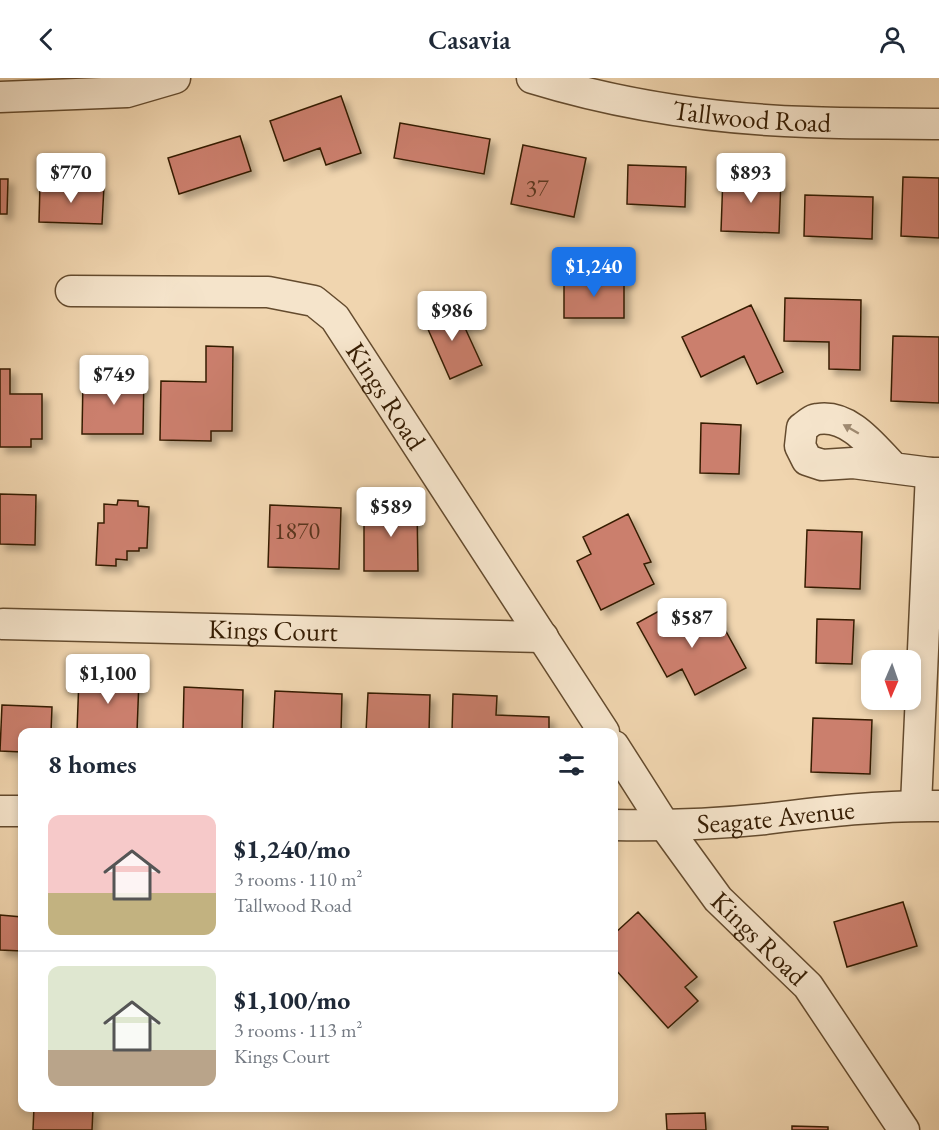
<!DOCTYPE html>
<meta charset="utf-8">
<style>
:root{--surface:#fff;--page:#f2f2f3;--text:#1f2937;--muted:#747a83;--line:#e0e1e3;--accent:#1a73e8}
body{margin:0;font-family:"EB Garamond",serif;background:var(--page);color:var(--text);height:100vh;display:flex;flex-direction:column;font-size:22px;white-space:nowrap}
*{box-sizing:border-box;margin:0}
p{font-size:20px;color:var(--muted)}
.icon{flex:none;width:33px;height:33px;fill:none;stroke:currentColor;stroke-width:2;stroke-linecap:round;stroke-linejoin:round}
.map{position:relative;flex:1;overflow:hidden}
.details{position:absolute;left:18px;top:650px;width:600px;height:384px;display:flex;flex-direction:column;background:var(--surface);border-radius:12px;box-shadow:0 3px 9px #0003}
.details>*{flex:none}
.needle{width:39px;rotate:182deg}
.controls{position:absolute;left:861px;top:572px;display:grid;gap:12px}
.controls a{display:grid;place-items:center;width:60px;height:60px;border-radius:12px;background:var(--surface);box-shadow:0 3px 9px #0003;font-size:30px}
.price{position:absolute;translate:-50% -51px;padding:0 14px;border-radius:6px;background:#fff;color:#222;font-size:20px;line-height:39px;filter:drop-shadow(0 2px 3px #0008)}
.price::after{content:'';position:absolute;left:50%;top:36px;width:18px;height:14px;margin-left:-9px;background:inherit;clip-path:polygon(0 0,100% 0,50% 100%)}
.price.selected{background:var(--accent);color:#fff}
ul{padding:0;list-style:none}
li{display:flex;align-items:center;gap:18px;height:150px;padding:0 30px}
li+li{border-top:2px solid var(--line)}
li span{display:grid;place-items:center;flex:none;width:168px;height:120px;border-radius:12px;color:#555}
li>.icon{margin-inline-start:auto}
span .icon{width:72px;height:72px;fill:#fffc;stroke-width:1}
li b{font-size:26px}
h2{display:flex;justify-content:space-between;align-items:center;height:72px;padding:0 30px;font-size:26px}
header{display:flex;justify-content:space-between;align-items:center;height:78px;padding:0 30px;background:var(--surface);font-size:27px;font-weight:600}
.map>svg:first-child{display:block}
.building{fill:#cb7f6d;stroke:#361d03;stroke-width:1.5;filter:url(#shadow)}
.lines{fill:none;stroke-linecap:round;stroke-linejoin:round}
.minor-casing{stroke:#644b2e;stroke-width:33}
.minor{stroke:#f5e4cb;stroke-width:30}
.oneway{fill:#9f8a71}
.labels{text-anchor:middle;stroke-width:4.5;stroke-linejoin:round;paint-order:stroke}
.number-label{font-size:24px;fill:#5b361e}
.street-label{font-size:27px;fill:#361d03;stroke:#f5e4cb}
</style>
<header><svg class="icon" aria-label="back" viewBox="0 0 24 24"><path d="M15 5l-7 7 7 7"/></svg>Casavia<svg class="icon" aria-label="person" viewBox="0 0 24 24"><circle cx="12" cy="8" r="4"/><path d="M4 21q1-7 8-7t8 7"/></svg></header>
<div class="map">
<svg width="939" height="1052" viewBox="0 0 939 1052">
<defs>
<filter id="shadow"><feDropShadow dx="5.5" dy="5.5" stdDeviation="3" flood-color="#0004"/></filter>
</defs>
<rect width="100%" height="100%" fill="#f0d5af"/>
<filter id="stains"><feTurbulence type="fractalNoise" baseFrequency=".00333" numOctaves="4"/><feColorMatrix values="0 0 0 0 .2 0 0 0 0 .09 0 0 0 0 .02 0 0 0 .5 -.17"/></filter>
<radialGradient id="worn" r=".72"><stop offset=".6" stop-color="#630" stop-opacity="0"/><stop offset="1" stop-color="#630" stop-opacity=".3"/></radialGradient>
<path class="building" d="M341,18L361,75L326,87L320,70L284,83L270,43Z
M400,45L490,61L484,96L394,80Z
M240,58L251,93L179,116L168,80Z
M523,67L586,80L574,139L511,126Z
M628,87L686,89L685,129L627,126Z
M723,98L781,100L779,155L721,153Z
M903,99L939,100V160L901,158Z
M0,101H8L7,136H0Z
M40,106L104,108L102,146L39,144Z
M805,117L873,119L872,161L804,158Z
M564,201H624V240H564Z
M785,220L861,222L860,292L829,291V264L784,263Z
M454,226L482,287L450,301L423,240Z
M751,227L783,294L757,306L744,278L701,299L682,259Z
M893,258L939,259V325L891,323Z
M206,268L233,269L232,353H211V363L160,362L161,303L206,304Z
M0,291H10V316H42V361H31V369H0Z
M118,294H144L143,356H82L83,301H109V317H118Z
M701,345L741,347L739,396L700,395Z
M0,416L36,417L35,467L0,466Z
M118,422L138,423V428L149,429L147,470H139V473H127V482L116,481V488L96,487L98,445H104V426L117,427Z
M270,427L341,430L339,491L268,489Z
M364,427H417L418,493H364Z
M628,436L651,484L644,486L654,506L601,532L577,483L591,476L583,459Z
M807,452L862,454L860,511L805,509Z
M670,527L685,554L717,537L746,590L695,617L682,591L667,599L637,545Z
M817,541L854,542L852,586L816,585Z
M79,599L139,601L137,654H77Z
M184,609L243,612L242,654H183Z
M275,613L342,616L341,654H273Z
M368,615L430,617L429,654H366Z
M453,616L497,618L496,637L549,639V654H452Z
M2,627L52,629L51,654H22V674L0,673Z
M813,640L872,642L870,696L811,694Z
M903,824L917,868L847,889L834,844Z
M638,834L697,899L685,909L698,923L668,950L614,890V856Z
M0,837L22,839V873L0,872Z
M34,1029L93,1031L92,1052H33Z
M705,1035L706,1052H667L666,1036Z
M792,1048L828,1049V1052H792Z"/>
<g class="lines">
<g class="minor-casing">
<g id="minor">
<path id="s1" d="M532,0C620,27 715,41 807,44C851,46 895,45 939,46"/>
<path d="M0,19L127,14L175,0"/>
<path id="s2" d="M71,213L268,214L314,223L335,240L604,654"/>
<path d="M894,390C874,370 850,336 818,341C812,341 807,347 802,350L800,368L807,382L822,387L853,385L931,395"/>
<path id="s3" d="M3,546L543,559"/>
<path id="s4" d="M614,668L665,748L718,821L808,908L904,1052"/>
<path d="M916,727L931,395H939"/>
<path d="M0,733H22"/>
<path id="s5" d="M614,747C664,748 715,746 765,741C823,734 880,727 939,728"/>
</g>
</g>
<use href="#minor" class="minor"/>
</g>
<defs><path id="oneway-solid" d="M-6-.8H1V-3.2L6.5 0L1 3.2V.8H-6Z" transform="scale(1.5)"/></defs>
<use class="oneway" href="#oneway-solid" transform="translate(851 351) rotate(-150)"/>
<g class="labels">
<g class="number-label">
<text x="537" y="118">37</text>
<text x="297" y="461">1870</text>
</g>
<g class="street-label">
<text dy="9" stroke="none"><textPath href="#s1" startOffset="224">Tallwood Road</textPath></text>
<text dy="9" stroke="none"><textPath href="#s2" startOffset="364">Kings Road</textPath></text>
<text dy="9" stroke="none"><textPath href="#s3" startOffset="270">Kings Court</textPath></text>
<text dy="9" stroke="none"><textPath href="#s5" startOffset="162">Seagate Avenue</textPath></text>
<text dy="9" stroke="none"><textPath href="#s4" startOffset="242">Kings Road</textPath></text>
</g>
</g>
<rect width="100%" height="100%" filter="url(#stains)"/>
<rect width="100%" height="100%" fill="url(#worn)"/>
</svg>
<div class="controls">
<a><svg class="needle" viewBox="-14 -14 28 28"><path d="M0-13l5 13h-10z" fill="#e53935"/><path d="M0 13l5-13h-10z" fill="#747a83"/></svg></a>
</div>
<b class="price" style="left:71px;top:126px">$770</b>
<b class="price" style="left:751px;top:126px">$893</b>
<b class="price selected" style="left:594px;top:220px">$1,240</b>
<b class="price" style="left:452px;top:264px">$986</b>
<b class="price" style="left:114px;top:328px">$749</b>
<b class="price" style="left:391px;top:460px">$589</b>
<b class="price" style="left:692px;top:571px">$587</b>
<b class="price" style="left:108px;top:627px">$1,100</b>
<section class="details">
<h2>8 homes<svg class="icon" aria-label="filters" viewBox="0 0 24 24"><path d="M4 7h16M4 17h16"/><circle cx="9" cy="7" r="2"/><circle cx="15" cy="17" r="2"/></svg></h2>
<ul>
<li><span style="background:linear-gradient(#f6c9c9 65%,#c2b280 0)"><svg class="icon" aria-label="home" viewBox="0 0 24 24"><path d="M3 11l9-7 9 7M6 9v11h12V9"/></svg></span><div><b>$1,240/mo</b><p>3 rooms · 110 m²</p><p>Tallwood Road</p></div></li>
<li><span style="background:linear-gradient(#dfe7d0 70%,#b9a48a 0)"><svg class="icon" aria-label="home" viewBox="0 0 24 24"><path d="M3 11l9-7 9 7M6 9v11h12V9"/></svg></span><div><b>$1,100/mo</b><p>3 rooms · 113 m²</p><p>Kings Court</p></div></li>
</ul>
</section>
</div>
